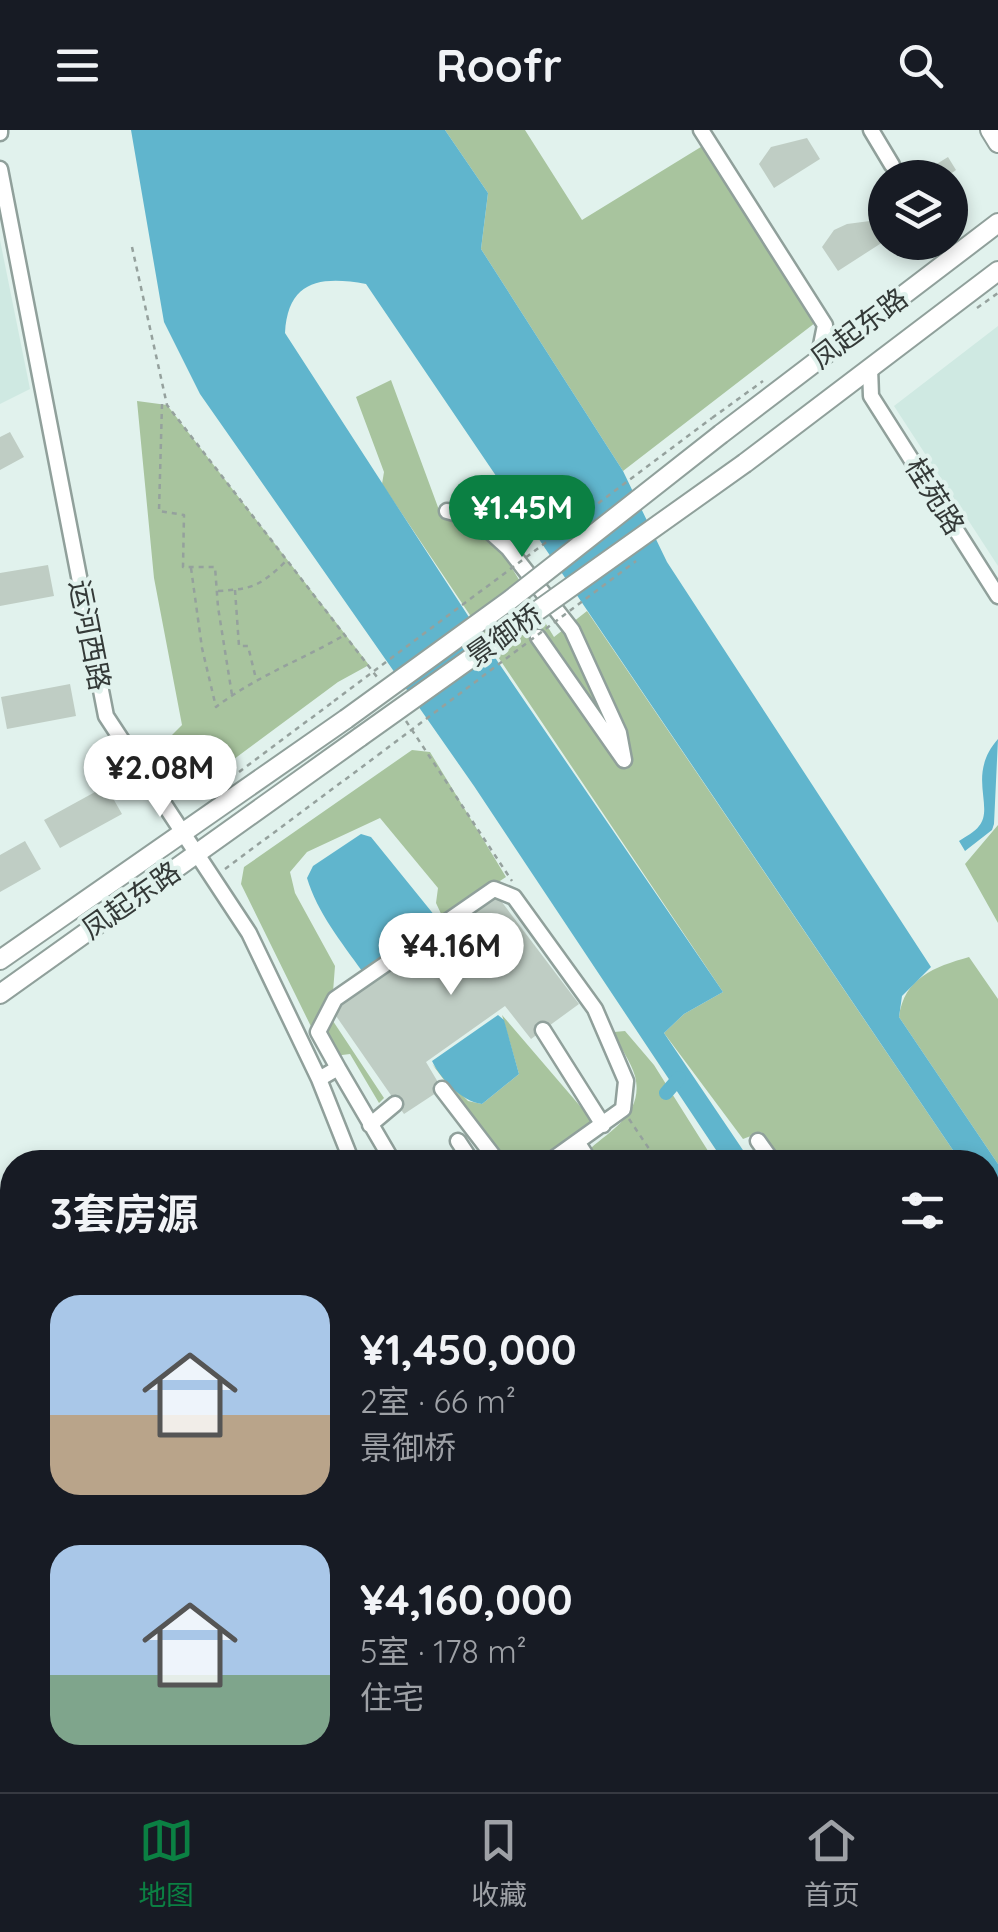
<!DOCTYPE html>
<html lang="zh">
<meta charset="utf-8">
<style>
:root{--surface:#171b24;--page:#20242c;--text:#f1f3f6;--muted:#9ea1a6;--line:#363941;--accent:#0b8043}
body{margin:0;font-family:Quicksand,"Noto Sans SC",sans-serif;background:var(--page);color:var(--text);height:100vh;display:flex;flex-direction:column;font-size:38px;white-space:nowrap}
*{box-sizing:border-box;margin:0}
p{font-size:32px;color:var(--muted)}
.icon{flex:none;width:55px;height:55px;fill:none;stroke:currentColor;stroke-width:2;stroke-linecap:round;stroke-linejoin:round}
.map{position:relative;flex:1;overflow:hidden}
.side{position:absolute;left:0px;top:1020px;width:1000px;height:642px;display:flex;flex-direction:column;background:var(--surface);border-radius:40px 40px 0 0;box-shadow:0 5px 15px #0003}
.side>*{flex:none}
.controls{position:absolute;left:868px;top:30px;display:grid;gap:20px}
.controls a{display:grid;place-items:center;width:100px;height:100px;border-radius:50%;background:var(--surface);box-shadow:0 5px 15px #0003;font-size:50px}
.price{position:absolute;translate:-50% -85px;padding:0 22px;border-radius:35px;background:#fff;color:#222;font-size:32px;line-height:65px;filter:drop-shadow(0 2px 5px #0008)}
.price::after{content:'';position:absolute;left:50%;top:60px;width:30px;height:22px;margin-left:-15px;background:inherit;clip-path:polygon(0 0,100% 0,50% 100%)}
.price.active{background:var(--accent);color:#fff}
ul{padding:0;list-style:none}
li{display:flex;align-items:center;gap:30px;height:250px;padding:0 50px}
li span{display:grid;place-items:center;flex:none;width:280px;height:200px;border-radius:30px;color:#555}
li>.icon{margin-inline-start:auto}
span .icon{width:120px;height:120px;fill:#fffc;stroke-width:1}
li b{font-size:42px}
h2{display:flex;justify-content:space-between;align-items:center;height:120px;padding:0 50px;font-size:42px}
header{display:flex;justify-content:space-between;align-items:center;height:130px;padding:0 50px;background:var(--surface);font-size:45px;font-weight:800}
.menu{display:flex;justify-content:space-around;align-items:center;height:140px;border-top:2px solid var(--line);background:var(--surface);font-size:28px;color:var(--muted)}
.menu a{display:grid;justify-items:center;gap:5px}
.menu .active{color:var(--accent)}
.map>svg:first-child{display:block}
.built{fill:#cfe9e2}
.green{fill:#a8c49e}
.water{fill:#60b5cd}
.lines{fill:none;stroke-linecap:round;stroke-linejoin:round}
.canal{stroke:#60b5cd;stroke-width:14}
.building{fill:#bfcdc4}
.minor-casing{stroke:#90a09b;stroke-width:19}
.major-casing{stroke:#90a09b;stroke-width:22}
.path{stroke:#95a19d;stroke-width:2.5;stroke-dasharray:5 5;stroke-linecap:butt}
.minor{stroke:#fff;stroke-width:14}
.major{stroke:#fff;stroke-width:18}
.minor-bridge-casing{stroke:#90a09b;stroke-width:19;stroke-linecap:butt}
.major-bridge-casing{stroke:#90a09b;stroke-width:22;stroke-linecap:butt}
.path-bridge{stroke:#95a19d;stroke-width:2.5;stroke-dasharray:5 5;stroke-linecap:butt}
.minor-bridge{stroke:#fff;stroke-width:14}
.major-bridge{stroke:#fff;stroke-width:18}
.labels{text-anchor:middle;stroke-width:8;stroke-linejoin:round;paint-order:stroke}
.street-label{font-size:28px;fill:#343a38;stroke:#e1f2ed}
</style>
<header><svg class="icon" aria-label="menu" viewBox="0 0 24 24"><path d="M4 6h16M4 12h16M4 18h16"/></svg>Roofr<svg class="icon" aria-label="search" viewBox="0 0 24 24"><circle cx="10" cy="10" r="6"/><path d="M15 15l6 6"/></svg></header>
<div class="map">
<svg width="998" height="1662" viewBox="0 0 998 1662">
<rect width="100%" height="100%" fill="#e1f2ed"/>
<path class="built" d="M0,110L30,259L0,274Z
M998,196V436L894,276Z"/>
<path class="green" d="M445,0H525L582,90L709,12L824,186L623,341L481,119L488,63Z
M391,250L442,388L475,398L502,422L554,507L587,481L961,1032H782L761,1002L743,1009L664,903L684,884L723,862L382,354L384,342L356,267Z
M137,271L167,275L369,535L338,552L191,661L178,657L150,627L182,595L154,448Z
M412,620L430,622L506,747L443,788L436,773L438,758L380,688L307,722L290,742L295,763L335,836L331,888L384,968L379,973L350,924L326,927L241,754L244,737Z
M998,695V793L965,734Z
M969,827L998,869V1034L899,887C904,848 934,837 969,827Z
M502,885L592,990L590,996L537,1032H506L432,934L468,971L482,974L519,944Z
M625,901L654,935L715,1032H599L591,1018C613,999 644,982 635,946C631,931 619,917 614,902Z
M807,1650H981L991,1662H796Z"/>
<path class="water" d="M131,0H445L488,63L481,119L623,341L667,432L931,837L902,866L899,887L998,1034V1087L988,1072V1032H961L366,154C321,146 288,150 285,203L498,532L723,862L684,884L664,903L751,1032H724L474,656L200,264L164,192Z
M998,609L994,694L992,700L965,721L959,711C965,707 975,702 979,696C995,677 966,645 998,609Z
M361,704L371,707L435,786L436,793L368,842L362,841C342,813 317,782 307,748L313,736Z
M498,885L504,890L519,944L482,974C462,972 440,948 432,931Z"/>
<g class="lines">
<path class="canal" d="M666,963L679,948
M988,1410L998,1428
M0,1509L12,1499"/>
</g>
<path class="building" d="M807,8L820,29L774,58L759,34L771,17Z
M948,27L956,40L949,45L957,57L950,61V48H914Z
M870,91L883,112L838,141L822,117L834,100L847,94Z
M10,302L24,327L0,340V307Z
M48,435L54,466L0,476V443Z
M70,554L76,586L7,599L1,567Z
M106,656L122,684L60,718L44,690Z
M25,711L41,739L0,762V725Z
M495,763L579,874L531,909L505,876L426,932L442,959L404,984L334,883V876Z
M12,1603V1644L0,1654V1613Z
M63,1650H120L123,1655L112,1662H52L50,1659Z"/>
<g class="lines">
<g class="minor-casing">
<path id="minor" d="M701,0L825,195L818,230
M871,0L892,35
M0,3V0
M0,39L106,586L249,803L319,949L352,1032
M870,238L871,266L998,466
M447,381L476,389L508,418L572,500L619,603L624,630L538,507
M543,900L603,995
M338,938L318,902L335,869L494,759L514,767L595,879L626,951L623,979L549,1032
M319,949L338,938L393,1032
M442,959L498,1032
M370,995L395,974
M458,1011L472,1032
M758,1011L773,1032
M578,1013L590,1032
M988,1164L998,1168
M988,1339L998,1331
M678,1650L685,1662"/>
</g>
<g class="major-casing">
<path id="major" d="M990,0L998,13
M721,304L998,93
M745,333L998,141
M0,830L346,589
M0,864L360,607
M988,1387L998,1378
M0,1436L12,1448
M988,1451L998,1442
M0,1475L12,1486
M189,1650L202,1662
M225,1650L237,1662
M703,1662L716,1650
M762,1662L775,1650"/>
</g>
<path class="path" d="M132,117L167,275L377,547
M977,178L998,163
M162,274L159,381L184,385L183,437H215L218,477L232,565
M712,288L763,251
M191,438L202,518L216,577C255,547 301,530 343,506
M235,460L239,516H248L256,549
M218,461C253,459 260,456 285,432
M406,591L512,751
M223,654L334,571
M225,739L378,625
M629,989L658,1032
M640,1662L650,1650"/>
<use href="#minor" class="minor"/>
<use href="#major" class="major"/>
<g class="minor-bridge-casing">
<path id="minor-bridge" d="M988,1258L998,1259"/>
</g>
<g class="major-bridge-casing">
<path id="major-bridge" d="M346,589L510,470L721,304
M360,607L745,333"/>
</g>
<path class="path-bridge" d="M334,571L712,288
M378,625L636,431"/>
<use href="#minor-bridge" class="minor-bridge"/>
<use href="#major-bridge" class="major-bridge"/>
</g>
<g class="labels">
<g class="street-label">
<text transform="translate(859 198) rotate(-37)" y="10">凤起东路</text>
<text transform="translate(935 366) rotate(58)" y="10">桂苑路</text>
<text transform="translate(90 505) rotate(79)" y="10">运河西路</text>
<text transform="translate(504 505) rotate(-35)" y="10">景御桥</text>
<text transform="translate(131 770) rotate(-35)" y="10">凤起东路</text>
</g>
</g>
</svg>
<div class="controls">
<a><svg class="icon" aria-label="layers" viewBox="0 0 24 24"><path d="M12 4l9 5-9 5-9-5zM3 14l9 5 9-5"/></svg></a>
</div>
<b class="price active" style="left:522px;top:430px">¥1.45M</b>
<b class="price" style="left:160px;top:690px">¥2.08M</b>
<b class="price" style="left:451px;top:868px">¥4.16M</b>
<section class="side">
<h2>3套房源<svg class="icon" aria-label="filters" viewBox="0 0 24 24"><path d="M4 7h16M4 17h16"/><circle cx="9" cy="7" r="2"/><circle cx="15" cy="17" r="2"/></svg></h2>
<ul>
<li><span style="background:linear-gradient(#a9c7e8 60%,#b9a48a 0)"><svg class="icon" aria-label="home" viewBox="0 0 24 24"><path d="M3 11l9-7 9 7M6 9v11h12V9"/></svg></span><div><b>¥1,450,000</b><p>2室 · 66 m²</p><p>景御桥</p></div></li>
<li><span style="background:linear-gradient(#a9c7e8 65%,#7fa58c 0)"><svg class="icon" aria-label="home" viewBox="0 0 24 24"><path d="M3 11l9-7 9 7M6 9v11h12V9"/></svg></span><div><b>¥4,160,000</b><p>5室 · 178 m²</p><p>住宅</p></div></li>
</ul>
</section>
</div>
<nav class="menu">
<a class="active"><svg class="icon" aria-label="map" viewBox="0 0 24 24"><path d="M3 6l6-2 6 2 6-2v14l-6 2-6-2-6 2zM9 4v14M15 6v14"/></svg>地图</a>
<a><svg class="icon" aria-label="saved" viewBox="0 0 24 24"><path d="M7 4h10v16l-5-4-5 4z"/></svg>收藏</a>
<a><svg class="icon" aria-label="home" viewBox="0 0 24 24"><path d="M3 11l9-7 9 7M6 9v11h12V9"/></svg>首页</a>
</nav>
